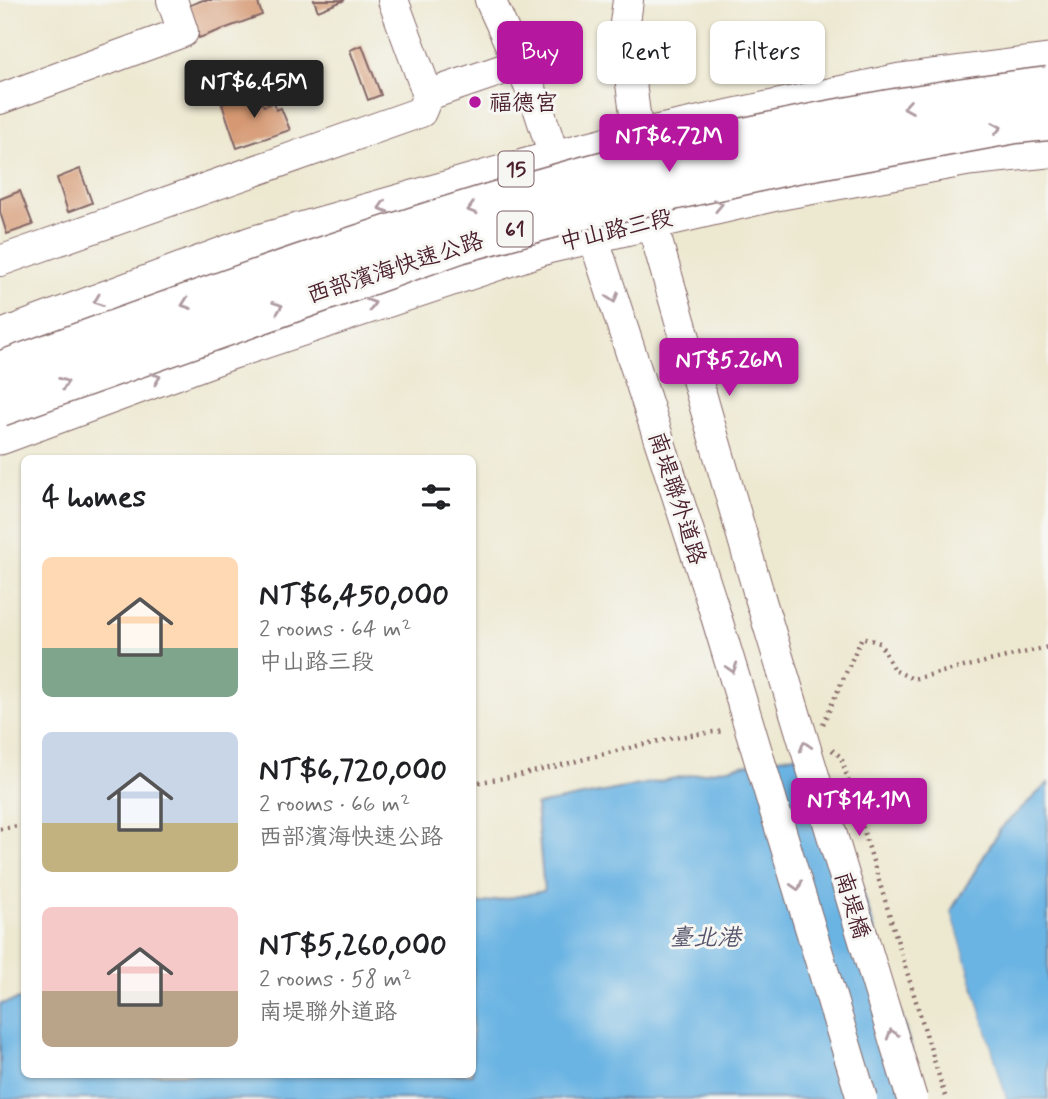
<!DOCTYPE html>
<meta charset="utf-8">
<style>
:root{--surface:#fff;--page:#f2f2f2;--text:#202124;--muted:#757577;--accent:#b5179e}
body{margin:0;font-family:Mynerve,"LXGW WenKai TC",sans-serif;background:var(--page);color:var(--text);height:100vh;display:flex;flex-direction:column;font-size:26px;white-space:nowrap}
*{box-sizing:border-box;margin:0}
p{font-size:23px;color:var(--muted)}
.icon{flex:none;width:38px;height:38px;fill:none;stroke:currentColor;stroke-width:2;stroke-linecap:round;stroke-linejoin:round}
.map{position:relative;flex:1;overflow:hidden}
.drawer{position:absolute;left:21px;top:455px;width:455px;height:623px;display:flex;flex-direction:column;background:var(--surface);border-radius:10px;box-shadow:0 2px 5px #0004}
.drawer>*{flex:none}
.banner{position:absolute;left:497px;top:21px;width:444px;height:63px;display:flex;gap:14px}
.price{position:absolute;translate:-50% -60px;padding:0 16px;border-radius:7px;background:var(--accent);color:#fff;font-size:23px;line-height:46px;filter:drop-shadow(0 2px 4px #0008)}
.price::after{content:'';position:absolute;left:50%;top:42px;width:21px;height:16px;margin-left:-10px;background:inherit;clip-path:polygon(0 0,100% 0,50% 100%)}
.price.selected{background:#222;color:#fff}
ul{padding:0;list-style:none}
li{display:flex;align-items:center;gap:21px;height:175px;padding:0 21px}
li span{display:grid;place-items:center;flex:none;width:196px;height:140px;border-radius:10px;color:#555}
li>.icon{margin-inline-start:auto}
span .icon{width:84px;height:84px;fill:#fffc;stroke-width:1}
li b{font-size:30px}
h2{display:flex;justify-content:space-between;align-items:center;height:84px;padding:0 21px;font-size:30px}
.pill{padding:0 24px;border-radius:10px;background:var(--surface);box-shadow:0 2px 5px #0004;font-size:24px;line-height:63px}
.pill.selected{background:var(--accent);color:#fff}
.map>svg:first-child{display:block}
.water{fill:#6ab4e3;stroke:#5a6a87;stroke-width:2}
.pier{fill:#ede8d0}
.building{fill:#d59872}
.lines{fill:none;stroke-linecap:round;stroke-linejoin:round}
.minor-casing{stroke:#836565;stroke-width:32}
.major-casing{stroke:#836565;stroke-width:39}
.path{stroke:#836565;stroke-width:4.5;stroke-dasharray:2 5;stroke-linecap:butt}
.minor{stroke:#fff;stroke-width:30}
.major{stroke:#fff;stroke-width:37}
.minor-bridge-casing{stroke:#836565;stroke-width:32;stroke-linecap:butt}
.highway-bridge-casing{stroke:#836565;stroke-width:41;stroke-linecap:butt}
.minor-bridge{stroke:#fff;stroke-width:30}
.highway-bridge{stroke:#fff;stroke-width:38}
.oneway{stroke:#ae9aa0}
.poi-dot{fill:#b5179e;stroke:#f6f6f2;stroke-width:2.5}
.labels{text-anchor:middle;stroke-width:6;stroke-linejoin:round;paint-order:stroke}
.shield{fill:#f6f6f2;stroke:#7e6067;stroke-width:2}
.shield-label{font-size:21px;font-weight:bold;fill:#4a1f2b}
.poi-label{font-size:23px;fill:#4a1f2b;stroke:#f6f6f2;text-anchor:start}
.street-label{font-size:23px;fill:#4a1f2b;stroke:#f6f6f2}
.water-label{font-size:24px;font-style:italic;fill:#55536b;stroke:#f6f6f2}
</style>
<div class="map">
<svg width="1048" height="1099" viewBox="0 0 1048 1099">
<rect width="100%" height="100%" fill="#f6f6f2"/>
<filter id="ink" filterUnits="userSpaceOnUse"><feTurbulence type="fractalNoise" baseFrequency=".0143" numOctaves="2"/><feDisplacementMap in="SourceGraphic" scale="14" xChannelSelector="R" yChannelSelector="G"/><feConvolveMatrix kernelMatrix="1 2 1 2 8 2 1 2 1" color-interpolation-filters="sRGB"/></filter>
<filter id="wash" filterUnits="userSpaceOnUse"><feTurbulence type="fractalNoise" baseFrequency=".00686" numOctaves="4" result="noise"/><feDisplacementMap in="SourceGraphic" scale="28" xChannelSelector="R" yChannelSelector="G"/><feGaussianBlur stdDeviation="1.57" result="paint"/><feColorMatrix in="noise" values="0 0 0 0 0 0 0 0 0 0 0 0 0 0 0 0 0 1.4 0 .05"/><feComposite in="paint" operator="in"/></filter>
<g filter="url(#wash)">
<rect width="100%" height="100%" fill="#ede8d0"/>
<path class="water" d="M820,750L928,1099H0V1004L24,998V1074H472L473,905L544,891L536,805Z
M1048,783V1099H1006L951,911L1001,828Z"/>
<path class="pier" d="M823,749L931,1099H928L820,750Z
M950,907L951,911L1006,1099H1002L948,912Z"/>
<g id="blocks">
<path class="building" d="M203,0H257L262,15L199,38L188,6Z
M314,0H345L318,11Z
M362,45L381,95L368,100L350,50Z
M252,93L264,106L274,102L276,110L281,108L290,130L237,148L222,104Z
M80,169L92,203L68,212L57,178Z
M20,191L33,225L7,234L0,212V199Z"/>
</g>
</g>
<g filter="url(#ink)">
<use href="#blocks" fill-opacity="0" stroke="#836565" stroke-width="2"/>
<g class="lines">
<g class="minor-casing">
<path id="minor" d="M490,0L536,101L555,159L564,177
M628,0L624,31L641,159
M428,95L519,64
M0,99L183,32L172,0
M648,201L651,220L758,591
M583,215L592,233L712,603
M0,261L421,112L428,95L393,0"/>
</g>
<g class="major-casing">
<path id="major" d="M0,339L252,245L555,159L637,138L900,82L1048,63
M0,436L230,351L547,245L776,192L968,157L1048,149"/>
</g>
<path class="path" d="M823,724L862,637L880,643L894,670L913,679L1048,647
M832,750L841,757L946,1099
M472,783C558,772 639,738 725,731
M0,829L24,825"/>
<use href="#minor" class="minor"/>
<use href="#major" class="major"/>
<g class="minor-bridge-casing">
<path id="minor-bridge" d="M758,591L912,1099
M712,603L862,1099"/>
</g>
<g class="highway-bridge-casing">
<path id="highway-bridge" d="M0,371C190,302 380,232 576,178C727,137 892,105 1048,86
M0,407L459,244L580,211L796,164L1015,124L1048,121"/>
</g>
<use href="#minor-bridge" class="minor-bridge"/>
<use href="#highway-bridge" class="highway-bridge"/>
</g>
<defs><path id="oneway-chevron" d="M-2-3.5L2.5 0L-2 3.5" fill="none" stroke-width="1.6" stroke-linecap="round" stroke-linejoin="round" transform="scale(1.75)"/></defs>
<g class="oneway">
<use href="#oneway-chevron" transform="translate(908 107) rotate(171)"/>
<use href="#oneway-chevron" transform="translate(997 128) rotate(-10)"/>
<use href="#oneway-chevron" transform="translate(718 205) rotate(-12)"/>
<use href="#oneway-chevron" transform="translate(383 207) rotate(164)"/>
<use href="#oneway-chevron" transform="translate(472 209) rotate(163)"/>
<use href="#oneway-chevron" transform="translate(613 298) rotate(72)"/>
<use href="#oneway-chevron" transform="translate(98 301) rotate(160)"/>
<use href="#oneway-chevron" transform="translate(186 304) rotate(161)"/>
<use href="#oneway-chevron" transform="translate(371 304) rotate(-18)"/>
<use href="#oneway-chevron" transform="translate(278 307) rotate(-20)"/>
<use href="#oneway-chevron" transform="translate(156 378) rotate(-20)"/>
<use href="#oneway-chevron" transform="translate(64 383) rotate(-20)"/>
<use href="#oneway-chevron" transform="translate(732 668) rotate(73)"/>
<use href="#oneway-chevron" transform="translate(805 746) rotate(-107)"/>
<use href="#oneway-chevron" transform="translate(797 886) rotate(73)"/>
<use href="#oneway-chevron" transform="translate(892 1034) rotate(-107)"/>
</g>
</g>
<circle class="poi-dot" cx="475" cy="102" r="7"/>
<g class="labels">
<g class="shield">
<rect x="498.5" y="151.5" width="35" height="35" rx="5"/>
<rect x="497.5" y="211.5" width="35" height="35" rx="5"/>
</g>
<g class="shield-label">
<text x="516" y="176">15</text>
<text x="515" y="236">61</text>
</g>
<g class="poi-label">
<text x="489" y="110">福德宮</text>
</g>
<g class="street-label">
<text transform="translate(616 229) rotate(-13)" y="8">中山路三段</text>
<text transform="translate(395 267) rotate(-18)" y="8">西部濱海快速公路</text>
<text transform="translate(678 498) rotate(72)" y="8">南堤聯外道路</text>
<text transform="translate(853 905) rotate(73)" y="8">南堤橋</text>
</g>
<g class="water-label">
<text x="705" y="945">臺北港</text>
</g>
</g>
</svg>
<b class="price selected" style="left:254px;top:120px">NT$6.45M</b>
<b class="price" style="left:669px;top:174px">NT$6.72M</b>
<b class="price" style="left:729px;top:398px">NT$5.26M</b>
<b class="price" style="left:859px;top:838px">NT$14.1M</b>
<div class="banner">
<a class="pill selected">Buy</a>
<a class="pill">Rent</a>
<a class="pill">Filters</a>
</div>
<section class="drawer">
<h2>4 homes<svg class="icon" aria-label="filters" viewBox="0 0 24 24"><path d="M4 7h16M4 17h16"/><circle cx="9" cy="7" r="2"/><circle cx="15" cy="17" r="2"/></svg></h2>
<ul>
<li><span style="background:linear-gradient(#ffd9b3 65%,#7fa58c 0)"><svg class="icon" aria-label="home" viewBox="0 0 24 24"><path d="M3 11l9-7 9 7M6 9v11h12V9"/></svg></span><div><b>NT$6,450,000</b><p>2 rooms · 64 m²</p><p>中山路三段</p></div></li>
<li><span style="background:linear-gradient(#c9d6e8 65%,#c2b280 0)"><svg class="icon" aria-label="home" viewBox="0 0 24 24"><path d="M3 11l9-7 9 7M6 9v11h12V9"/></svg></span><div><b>NT$6,720,000</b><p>2 rooms · 66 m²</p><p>西部濱海快速公路</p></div></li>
<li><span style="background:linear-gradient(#f6c9c9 60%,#b9a48a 0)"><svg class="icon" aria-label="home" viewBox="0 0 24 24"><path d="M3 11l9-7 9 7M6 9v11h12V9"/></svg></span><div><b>NT$5,260,000</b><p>2 rooms · 58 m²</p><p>南堤聯外道路</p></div></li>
</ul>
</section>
</div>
